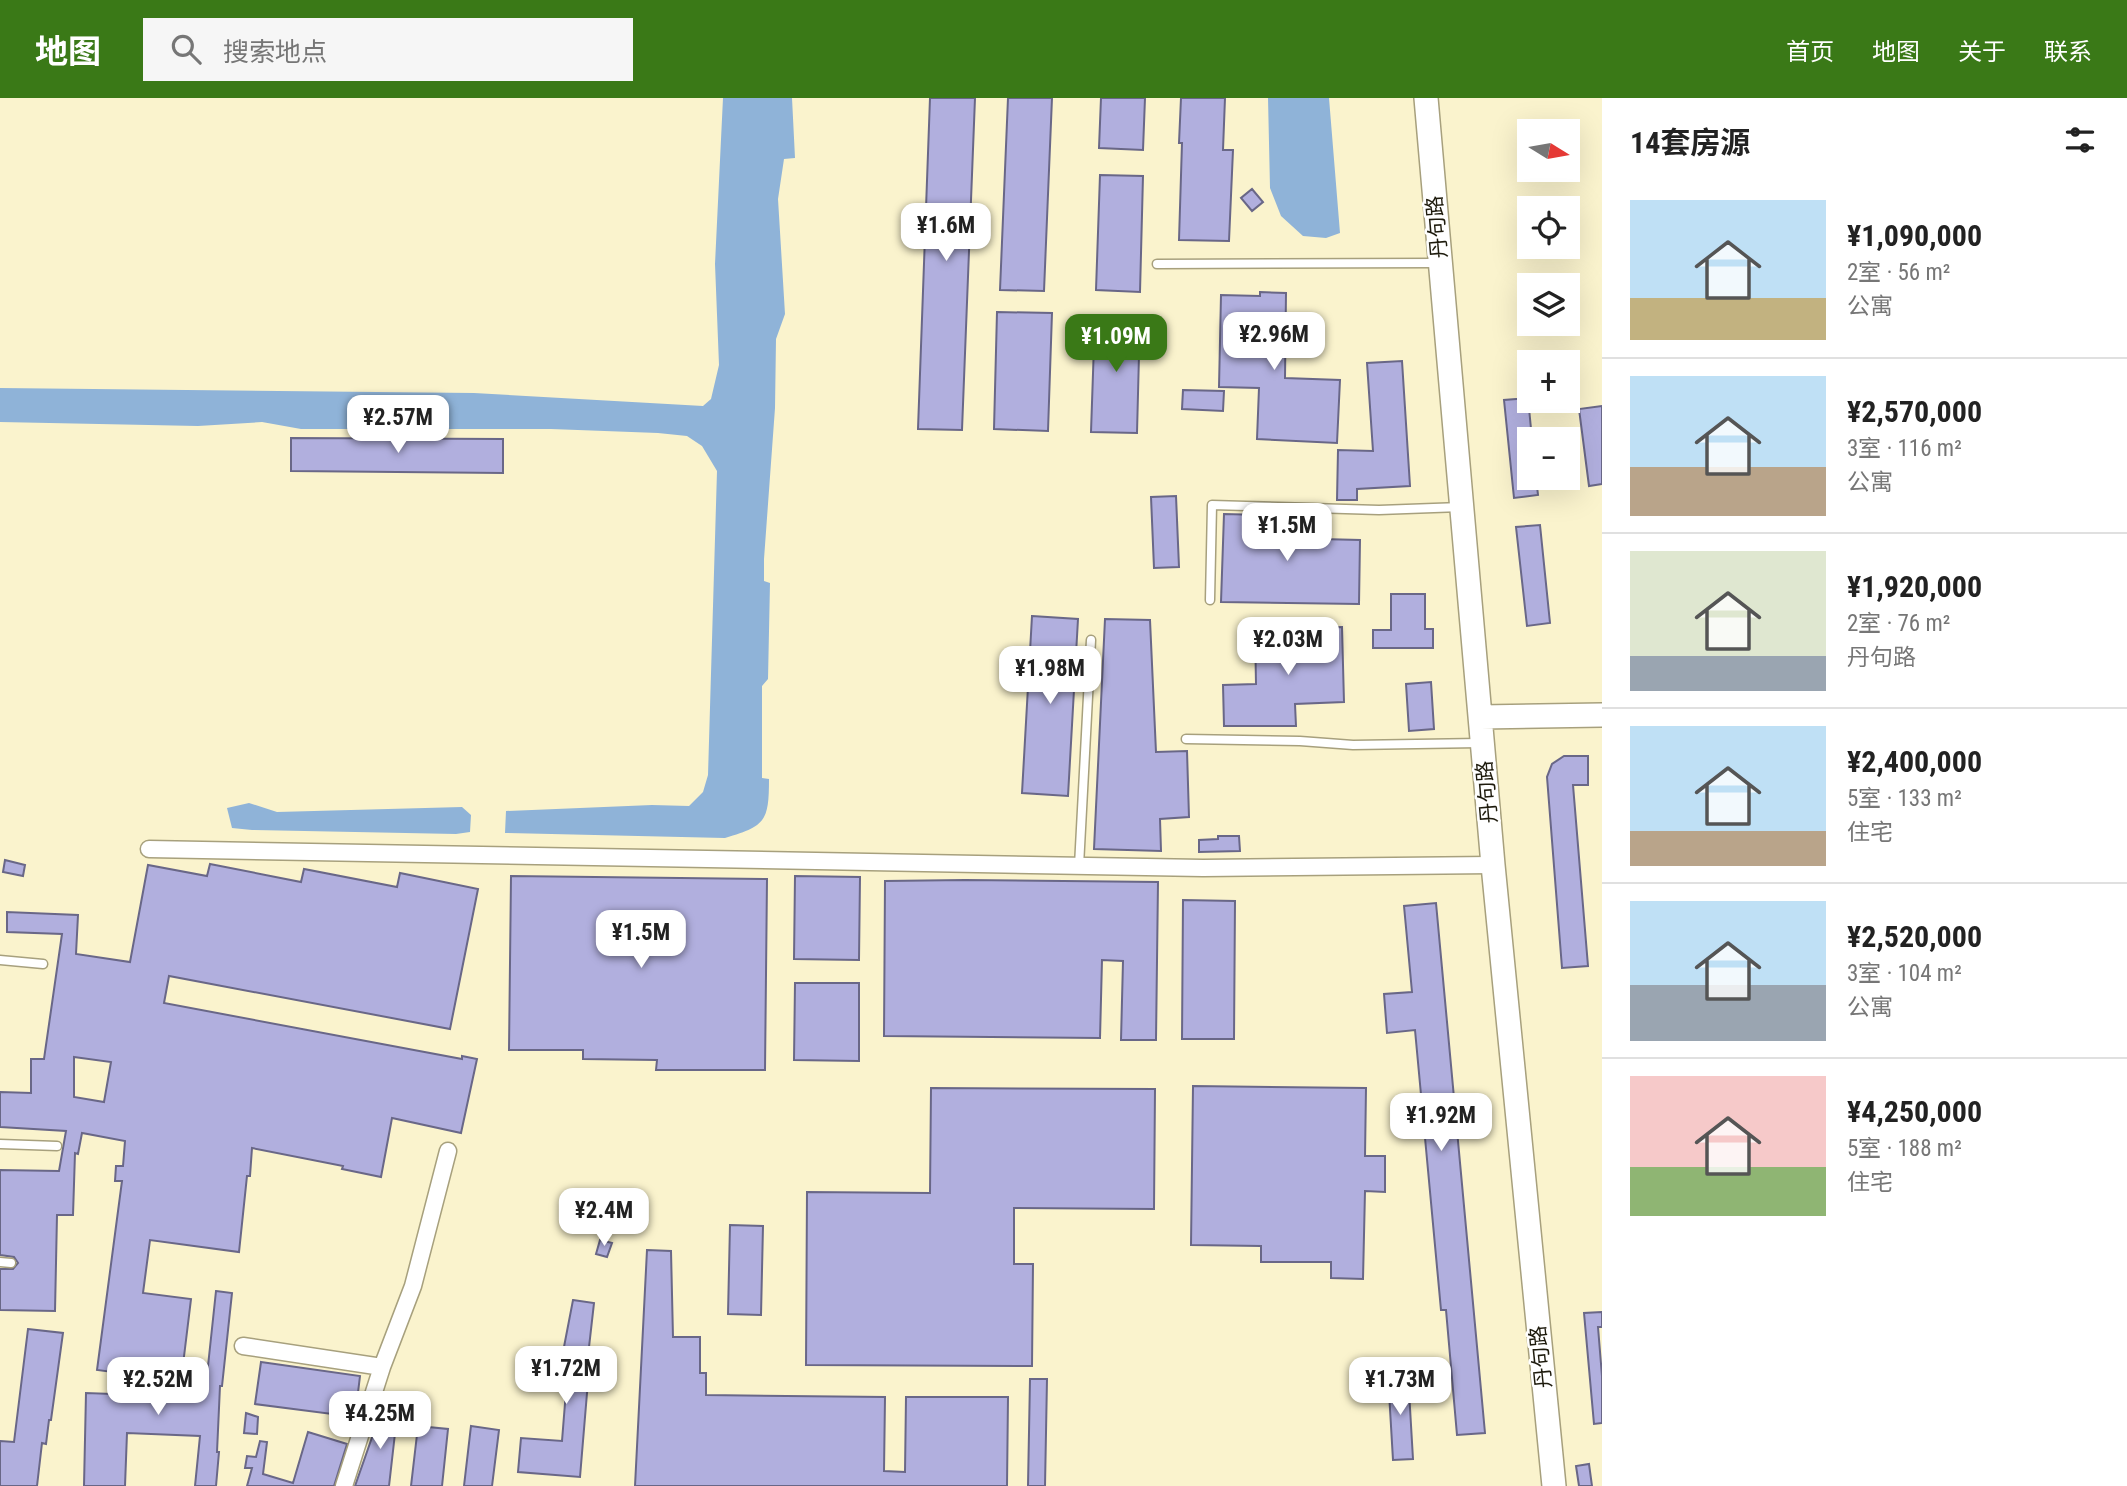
<!DOCTYPE html>
<html lang="zh">
<meta charset="utf-8">
<style>
:root{--surface:#fff;--page:#f6f6f6;--text:#222;--muted:#767676;--line:#e0e0e0;--accent:#3a7917}
body{margin:0;font-family:"Roboto Condensed","Noto Sans SC",sans-serif;background:var(--page);color:var(--text);height:100vh;display:flex;flex-direction:column;font-size:26px;white-space:nowrap}
*{box-sizing:border-box;margin:0}
p{font-size:23px;color:var(--muted)}
.icon{flex:none;width:38px;height:38px;fill:none;stroke:currentColor;stroke-width:2;stroke-linecap:round;stroke-linejoin:round}
.map{position:relative;flex:1;overflow:hidden}
.details{display:flex;flex-direction:column;background:var(--surface);width:525px}
.details>*{flex:none}
.needle{width:46px;rotate:101deg}
.fabs{position:absolute;left:1517px;top:21px;display:grid;gap:14px}
.fabs a{display:grid;place-items:center;width:63px;height:63px;border-radius:0px;background:var(--surface);box-shadow:0 7px 28px #0002;font-size:35px}
.price{position:absolute;translate:-50% -60px;padding:0 16px;border-radius:14px;background:#fff;color:#222;font-size:23px;line-height:46px;filter:drop-shadow(0 2px 4px #0008)}
.price::after{content:'';position:absolute;left:50%;top:42px;width:21px;height:16px;margin-left:-10px;background:inherit;clip-path:polygon(0 0,100% 0,50% 100%)}
.price.current{background:var(--accent);color:#fff}
ul{padding:0;list-style:none}
li{display:flex;align-items:center;gap:21px;height:175px;padding:0 28px}
li+li{border-top:2px solid var(--line)}
li span{display:grid;place-items:center;flex:none;width:196px;height:140px;border-radius:0px;color:#555}
li>.icon{margin-inline-start:auto}
span .icon{width:84px;height:84px;fill:#fffc;stroke-width:1}
li b{font-size:30px}
h2{display:flex;justify-content:space-between;align-items:center;height:84px;padding:0 28px;font-size:30px}
header{display:flex;align-items:center;gap:42px;box-sizing:border-box;height:98px;padding:0 35px;background:var(--accent);color:#fff}
header strong{font-size:33px}
nav{display:flex;gap:38px;margin-inline-start:auto;font-size:24px}
.search{width:490px;height:63px;background:var(--page);display:flex;align-items:center;gap:18px;box-sizing:border-box;padding:0 24px;border-radius:0px;color:var(--muted);font-size:26px}
main{display:flex;flex:1;min-height:0}
.map>svg:first-child{display:block}
.water{fill:#8fb3d8}
.building{fill:#b1afde;stroke:#696787;stroke-width:2;fill-rule:evenodd}
.lines{fill:none;stroke-linecap:round;stroke-linejoin:round}
.lane-casing{stroke:#a7a07d;stroke-width:11}
.street-casing{stroke:#a7a07d;stroke-width:19}
.secondary-casing{stroke:#a7a07d;stroke-width:26}
.lane{stroke:#fff;stroke-width:8}
.street{stroke:#fff;stroke-width:16}
.secondary{stroke:#fff;stroke-width:23}
.labels{text-anchor:middle;stroke-width:5;stroke-linejoin:round;paint-order:stroke}
.street-label{font-size:21px;fill:#1e1b0d;stroke:#fff}
</style>
<header>
<strong>地图</strong>
<div class="search"><svg class="icon" aria-label="search" viewBox="0 0 24 24"><circle cx="10" cy="10" r="6"/><path d="M15 15l6 6"/></svg>搜索地点</div>
<nav><a>首页</a><a>地图</a><a>关于</a><a>联系</a></nav>
</header>
<main>
<div class="map">
<svg width="1602" height="1388" viewBox="0 0 1602 1388">
<rect width="100%" height="100%" fill="#faf3cd"/>
<path class="water" d="M723,0H792L795,60L784,61L778,101L785,216L776,241L775,310L764,461V483L770,485L768,581L762,588V680L769,681C769,724 765,728 725,740L505,735L506,713L652,707L689,708L703,694L708,677L717,373L702,348L687,338L658,335L551,331H301L262,324L198,328L0,324V290L474,295L703,308L711,301L719,267L715,166Z
M1268,0H1329L1340,135L1326,140L1303,138L1281,118L1270,90Z
M249,705L277,714L462,709L471,717L470,734L456,736L252,732L232,730L227,710Z"/>
<path class="building" d="M930,0H975L962,332L918,331Z
M1008,0H1052L1044,193L1000,192Z
M1101,0H1145L1143,52L1099,50Z
M1181,0H1225L1223,52H1233L1229,143L1179,142L1182,45H1179Z
M1100,77L1143,78L1140,194L1096,192Z
M1252,91L1263,104L1252,113L1241,100Z
M1260,194L1286,195L1285,280L1340,282L1337,345L1257,341L1259,290L1219,289L1221,197L1260,198Z
M997,214L1052,215L1048,333L994,331Z
M1095,217L1140,218L1137,335L1091,334Z
M1402,263L1410,388L1357,391V402H1337L1338,352L1373,353L1367,265Z
M1183,292L1224,293L1223,313L1182,311Z
M1528,300L1532,341H1530V380H1536L1538,397L1514,400L1504,302Z
M1602,308V386L1589,388L1579,311Z
M291,340L503,341V375L291,373Z
M1176,398L1179,469L1154,470L1151,399Z
M1224,416L1262,417V421L1321,422V441L1360,442L1359,506L1221,504Z
M1540,427L1550,525L1527,528L1516,429Z
M1391,496H1425V531H1433V550H1373V532H1391Z
M1032,518L1078,521L1068,698L1022,695Z
M1105,521L1150,522L1156,654L1187,653L1189,719L1160,721L1161,753L1094,751Z
M1342,529L1344,604L1295,606L1296,628H1224L1223,587L1256,586L1255,531Z
M1431,584L1434,631L1409,633L1406,586Z
M1564,658H1588V687H1573L1588,868L1562,870L1547,679L1552,666Z
M1218,738H1239L1240,753L1199,754V742L1218,741Z
M5,762L25,767L23,778L3,774Z
M210,766L301,784L304,771L397,789L400,775L478,791L450,931L169,878L164,905L462,961V958L477,961L461,1035L392,1020L381,1079L342,1071L343,1068L252,1050L250,1078H247L239,1154L150,1142L143,1195L191,1201L181,1283L97,1272L122,1083H115L116,1068H123L125,1043L82,1035L78,1056L75,1055L73,1117H57L55,1213L0,1212V1171H13L18,1165L14,1159L0,1157V1072L59,1073L66,1033L0,1029V994L31,995V961H44L62,836L7,834V814L78,817L76,856L130,864L148,767L207,778ZM74,959L111,964L104,1004L74,999Z
M511,778L767,781L765,972H656L657,962L583,961V952H509Z
M795,778L860,779L859,862L794,861Z
M965,782L1158,784L1156,942H1121L1123,863L1102,862L1100,940L884,938L885,783Z
M1183,802L1235,803L1234,941H1182Z
M1436,805L1485,1335L1457,1337L1446,1212H1441L1415,932L1387,935L1384,896L1412,894L1404,808Z
M795,885H859V963L794,962Z
M1193,988L1366,990L1365,1058H1385V1094L1365,1093L1363,1181L1331,1180V1164H1261V1148L1191,1147Z
M931,990L1155,991L1154,1111L1014,1110V1166H1033L1032,1268L806,1267L807,1094L930,1095Z
M730,1127L763,1128L761,1217L728,1216Z
M600,1142L612,1145L607,1159L596,1156Z
M647,1152L671,1153L673,1239H700V1275H706V1297L885,1299L884,1373L905,1374L906,1299H1008L1007,1388H635Z
M216,1193L232,1195L222,1288H220L217,1354H219L216,1388H195L200,1338L127,1335L125,1388H84L86,1295L195,1299V1295L205,1296Z
M573,1202L594,1205L588,1258L590,1259L580,1379L518,1374L521,1340L562,1343L569,1255L563,1254Z
M1602,1214V1229H1598L1602,1278V1325L1594,1326L1584,1215Z
M28,1231L63,1235L51,1322H49L46,1346L42,1345L37,1388H0V1343L14,1344Z
M261,1264L360,1278L355,1319L255,1306Z
M1408,1276L1413,1361L1393,1362L1388,1277Z
M1030,1281H1047L1045,1388H1028Z
M383,1308L398,1309L389,1388H355Z
M246,1315L258,1319L257,1336L244,1335Z
M418,1328L448,1331L442,1388H411Z
M471,1328L499,1332L492,1388H464Z
M308,1334L347,1346L334,1388H247L252,1370H245L247,1358L256,1359L260,1343L267,1344L263,1376L293,1385Z
M1589,1366L1592,1388H1579L1576,1368Z"/>
<g class="lines">
<g class="lane-casing">
<path id="lane" d="M1157,166L1438,165
M1210,502L1212,407L1379,412L1461,409
M1186,641L1300,643L1353,647L1480,645
M1079,768L1091,542
M0,862L43,866
M0,1046L57,1048
M0,1164L11,1165"/>
</g>
<g class="street-casing">
<path id="street" d="M149,751L1203,770L1493,767
M243,1248L382,1269L344,1388
M382,1269L413,1188L448,1053"/>
</g>
<g class="secondary-casing">
<path id="secondary" d="M1426,0L1493,767L1554,1388
M1481,619L1602,617"/>
</g>
<use href="#lane" class="lane"/>
<use href="#street" class="street"/>
<use href="#secondary" class="secondary"/>
</g>
<g class="labels">
<g class="street-label">
<text transform="translate(1437 129) rotate(-95)" y="7">丹句路</text>
<text transform="translate(1487 694) rotate(-95)" y="7">丹句路</text>
<text transform="translate(1541 1259) rotate(-96)" y="7">丹句路</text>
</g>
</g>
</svg>
<div class="fabs">
<a><svg class="needle" viewBox="-14 -14 28 28"><path d="M0-13l5 13h-10z" fill="#e53935"/><path d="M0 13l5-13h-10z" fill="#767676"/></svg></a>
<a><svg class="icon" aria-label="locate" viewBox="0 0 24 24"><circle cx="12" cy="12" r="6"/><path d="M12 2v4M12 18v4M2 12h4M18 12h4"/></svg></a>
<a><svg class="icon" aria-label="layers" viewBox="0 0 24 24"><path d="M12 4l9 5-9 5-9-5zM3 14l9 5 9-5"/></svg></a>
<a>+</a>
<a>−</a>
</div>
<b class="price" style="left:946px;top:165px">¥1.6M</b>
<b class="price" style="left:1274px;top:274px">¥2.96M</b>
<b class="price current" style="left:1116px;top:276px">¥1.09M</b>
<b class="price" style="left:398px;top:357px">¥2.57M</b>
<b class="price" style="left:1287px;top:465px">¥1.5M</b>
<b class="price" style="left:1288px;top:579px">¥2.03M</b>
<b class="price" style="left:1050px;top:608px">¥1.98M</b>
<b class="price" style="left:641px;top:872px">¥1.5M</b>
<b class="price" style="left:1441px;top:1055px">¥1.92M</b>
<b class="price" style="left:604px;top:1150px">¥2.4M</b>
<b class="price" style="left:566px;top:1308px">¥1.72M</b>
<b class="price" style="left:158px;top:1319px">¥2.52M</b>
<b class="price" style="left:1400px;top:1319px">¥1.73M</b>
<b class="price" style="left:380px;top:1353px">¥4.25M</b>
</div>
<section class="details">
<h2>14套房源<svg class="icon" aria-label="filters" viewBox="0 0 24 24"><path d="M4 7h16M4 17h16"/><circle cx="9" cy="7" r="2"/><circle cx="15" cy="17" r="2"/></svg></h2>
<ul>
<li><span style="background:linear-gradient(#bfe0f5 70%,#c2b280 0)"><svg class="icon" aria-label="home" viewBox="0 0 24 24"><path d="M3 11l9-7 9 7M6 9v11h12V9"/></svg></span><div><b>¥1,090,000</b><p>2室 · 56 m²</p><p>公寓</p></div></li>
<li><span style="background:linear-gradient(#bfe0f5 65%,#b9a48a 0)"><svg class="icon" aria-label="home" viewBox="0 0 24 24"><path d="M3 11l9-7 9 7M6 9v11h12V9"/></svg></span><div><b>¥2,570,000</b><p>3室 · 116 m²</p><p>公寓</p></div></li>
<li><span style="background:linear-gradient(#dfe7d0 75%,#9aa5b1 0)"><svg class="icon" aria-label="home" viewBox="0 0 24 24"><path d="M3 11l9-7 9 7M6 9v11h12V9"/></svg></span><div><b>¥1,920,000</b><p>2室 · 76 m²</p><p>丹句路</p></div></li>
<li><span style="background:linear-gradient(#bfe0f5 75%,#b9a48a 0)"><svg class="icon" aria-label="home" viewBox="0 0 24 24"><path d="M3 11l9-7 9 7M6 9v11h12V9"/></svg></span><div><b>¥2,400,000</b><p>5室 · 133 m²</p><p>住宅</p></div></li>
<li><span style="background:linear-gradient(#bfe0f5 60%,#9aa5b1 0)"><svg class="icon" aria-label="home" viewBox="0 0 24 24"><path d="M3 11l9-7 9 7M6 9v11h12V9"/></svg></span><div><b>¥2,520,000</b><p>3室 · 104 m²</p><p>公寓</p></div></li>
<li><span style="background:linear-gradient(#f6c9c9 65%,#8fb573 0)"><svg class="icon" aria-label="home" viewBox="0 0 24 24"><path d="M3 11l9-7 9 7M6 9v11h12V9"/></svg></span><div><b>¥4,250,000</b><p>5室 · 188 m²</p><p>住宅</p></div></li>
</ul>
</section>
</main>
